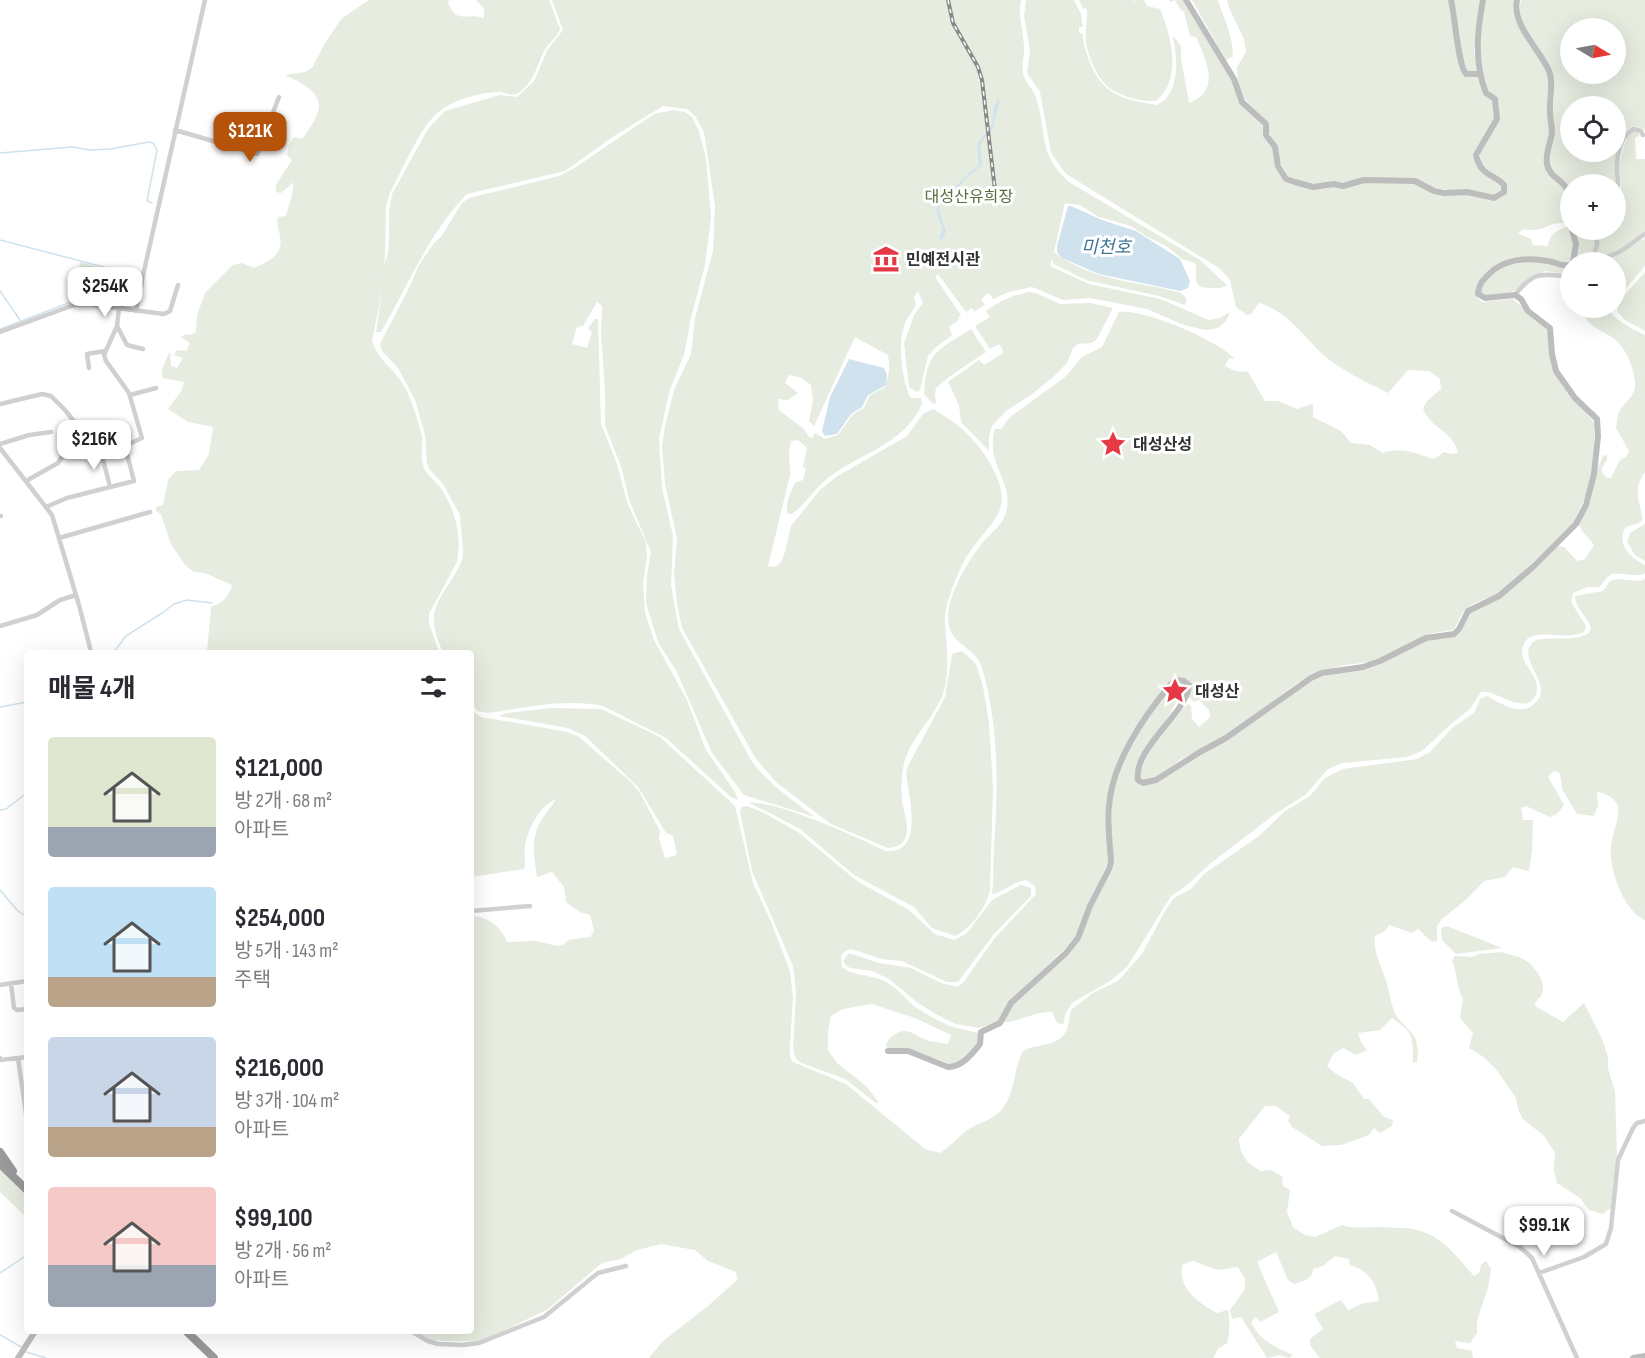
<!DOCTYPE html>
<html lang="ko">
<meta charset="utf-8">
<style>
:root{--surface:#fff;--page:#f7f7f7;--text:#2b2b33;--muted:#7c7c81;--accent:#b45309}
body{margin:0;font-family:"Sofia Sans Condensed","Noto Sans KR",sans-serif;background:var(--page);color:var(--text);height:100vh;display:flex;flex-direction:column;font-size:22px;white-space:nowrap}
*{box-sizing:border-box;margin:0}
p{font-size:20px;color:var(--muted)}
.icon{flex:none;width:33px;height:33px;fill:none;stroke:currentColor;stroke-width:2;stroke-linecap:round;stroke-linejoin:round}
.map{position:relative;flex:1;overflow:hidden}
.details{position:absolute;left:24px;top:650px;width:450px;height:684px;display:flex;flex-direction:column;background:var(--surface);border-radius:6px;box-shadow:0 6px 24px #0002}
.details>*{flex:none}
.needle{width:39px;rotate:100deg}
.buttons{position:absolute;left:1560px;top:18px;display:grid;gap:12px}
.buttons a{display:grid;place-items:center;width:66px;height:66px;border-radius:50%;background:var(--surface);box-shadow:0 6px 24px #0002;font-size:30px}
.price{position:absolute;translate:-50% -51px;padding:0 14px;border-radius:12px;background:#fff;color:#222;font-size:20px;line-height:39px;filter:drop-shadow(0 2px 3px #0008)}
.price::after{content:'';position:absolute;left:50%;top:36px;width:18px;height:14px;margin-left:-9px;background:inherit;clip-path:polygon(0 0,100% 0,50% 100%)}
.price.current{background:var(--accent);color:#fff}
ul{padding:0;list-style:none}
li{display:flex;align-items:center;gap:18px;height:150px;padding:0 24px}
li span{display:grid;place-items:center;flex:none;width:168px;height:120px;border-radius:6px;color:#555}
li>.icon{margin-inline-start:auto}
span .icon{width:72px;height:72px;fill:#fffc;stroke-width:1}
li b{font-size:26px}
h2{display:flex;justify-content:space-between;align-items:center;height:72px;padding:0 24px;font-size:26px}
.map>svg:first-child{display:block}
.green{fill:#e6ecdf;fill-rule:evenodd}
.water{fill:#cfe2ee}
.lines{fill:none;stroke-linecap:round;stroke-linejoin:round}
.stream{stroke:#cfe2ee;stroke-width:1.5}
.street{stroke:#d0d0d0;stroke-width:4.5}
.secondary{stroke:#bdbdbd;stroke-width:6}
.highway{stroke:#9a9a9a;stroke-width:8}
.rail-casing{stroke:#888;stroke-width:4}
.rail{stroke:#fff;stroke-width:1.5;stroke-dasharray:4.5;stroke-linecap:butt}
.labels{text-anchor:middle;stroke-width:6;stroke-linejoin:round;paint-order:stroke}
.park-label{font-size:16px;fill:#56703f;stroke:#fff}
.poi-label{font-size:16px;font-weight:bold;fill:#333;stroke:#fff;text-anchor:start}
.water-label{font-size:18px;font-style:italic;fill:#3f7597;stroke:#fff}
</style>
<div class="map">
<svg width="1645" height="1358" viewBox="0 0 1645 1358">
<rect width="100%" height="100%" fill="#fff"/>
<path class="green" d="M369,0H449L448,3C457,25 465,12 484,18V8L476,0H549L560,29C557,38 548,43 544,51C537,65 533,85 518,93C511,97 504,91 496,92C478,93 454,100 440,111C421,124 402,171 390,193L386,207L385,257L379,306L372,340C378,362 396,369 406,389C412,403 419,421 422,437C423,446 420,456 423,465C425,474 435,480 440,487C455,509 462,535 457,562L429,614V623L439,652H207L211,607C221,604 231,595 232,585L205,573L194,572L185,565L171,544L161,514L156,511V507L163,505L168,480L176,471L199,470L209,454L213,427L188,422L168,409L182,390L184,382L163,378L162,369L170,351L171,366L177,368L183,358L174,355L177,350L186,351L190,343L181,337L186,334L191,335L196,332L197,315L205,293L233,265L242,263L254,268C268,262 284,255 280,236C279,228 276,226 278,217L286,216L292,195L294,182L281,193L276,192V185L292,160L287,155L289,145L294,137L302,139C329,104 324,93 285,75L305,72L312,68L325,43L342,18Z
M552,0H1021C1018,18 1023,29 1024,46C1025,55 1021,65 1023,74C1026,83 1033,89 1036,98C1048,134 1037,153 1069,182L1200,260L1227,285C1221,289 1219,288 1213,288C1187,289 1200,275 1195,263L1182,259L1168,247L1146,236L1131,226L1099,217L1080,205L1065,203L1054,252C1094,282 1133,280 1181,293L1187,299L1185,305L1159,296L1086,280L1054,264L1052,259L1050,266L1089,284L1160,299L1209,320L1220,318L1230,312L1226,321L1218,328L1205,330L1184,325L1147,309L1090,298L1063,300L1032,287L1009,292L993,299L989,293L981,299L985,305L974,312L972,308L966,312L938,274L935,277L961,315L958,318L959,320L949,327L952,335L935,348L928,356L920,390L917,392L909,387L904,343L914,315L923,303L918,291L914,297L916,305C913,311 909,315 906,321C897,341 901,380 911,398H921L922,404C905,444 860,453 828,478C815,488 804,506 792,514H788C784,503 791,493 795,483L803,480L806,468L803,467L807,448L798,440L791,441L789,452L790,475L768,566L776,567L781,562L785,552L791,526L820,490L836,477L907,436L923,414L933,409C957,422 978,441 991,465C1016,511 993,518 969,553C960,566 944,605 945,620C946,644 951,674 942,697C931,722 906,743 903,769C901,780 901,790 902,801C905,819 917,845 888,848L831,824L777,783L756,759L682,628L677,604L674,575L677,539L665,484L662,446L665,426L674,390L691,354L695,318L713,251L715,206L704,132L695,116L687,109L663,106L614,136L565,171L467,194C429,233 408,285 381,332H376C380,310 381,288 384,266C385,261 387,257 388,252C391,232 386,211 393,192L428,129L445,111L500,95L517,97L534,81L548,49L563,30ZM855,337L888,355C890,365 889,377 885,387L870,395L864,408L853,414L838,435L825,439L815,433L812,438L809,437L804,429L779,410L778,399L788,400L798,393L785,383L789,375L802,378L811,385L813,400L809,421L814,426Z
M1026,0H1074L1081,14L1083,27H1079V33H1082C1084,45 1086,54 1091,65C1105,97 1125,99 1156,105C1180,97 1178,57 1173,38L1174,37L1181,46V59L1189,103C1221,91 1207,62 1196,37L1190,36L1184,12L1180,9L1175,0L1170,2L1169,0H1184L1231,77L1240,103L1262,124L1264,136L1272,145L1281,177L1308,188L1363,183H1415L1425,188L1473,195L1487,200L1493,201L1504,196L1507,190C1497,180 1478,168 1480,153C1489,135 1505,121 1497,99C1496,99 1490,95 1489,94C1476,75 1480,22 1485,0H1516L1515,11L1549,74L1550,126L1545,165L1568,191L1567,221C1562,225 1559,222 1553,224C1543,228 1536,232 1524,229L1518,233L1531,239L1533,245L1548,246C1550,233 1557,231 1568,226L1574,244L1570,263C1535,260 1514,249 1485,275C1478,282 1474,285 1475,295L1482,302L1513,299L1549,330L1550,348L1567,392L1595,423L1593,468L1586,495L1573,524L1505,589C1493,598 1477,599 1466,609C1460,614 1458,624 1453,630L1433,633L1370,662L1345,665L1317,673L1297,683L1230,733L1180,760L1154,779L1143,780L1140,777C1142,757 1171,715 1188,704L1191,706L1192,719L1199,727L1210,717L1209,710L1199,700L1194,702L1189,697L1191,687L1187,679L1176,678L1148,711L1108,793V862L1074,940L1012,999L999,1021L979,1028L956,1024L939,1016L918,1003L889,979L872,971L851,968L846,966L843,961L848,954H852L879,963L911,968L941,983L957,987L963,983L994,939L1036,894L1035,886L1026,880L1018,882L995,894L992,893C994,879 993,863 994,848C998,791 999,730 984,675C982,669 981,662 977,658C963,641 948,642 948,615C949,593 970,557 984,541C993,531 1005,523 1007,508C1012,480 985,463 995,429H1001L1010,417L1065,377L1082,357L1102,347L1119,312C1145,309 1217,340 1235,359L1229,358L1225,366L1235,371L1248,372L1265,401H1278L1297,409L1313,404V417L1341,431L1351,443L1370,445L1383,453C1400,446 1417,454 1434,459L1444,452L1451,454L1458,453C1453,430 1429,428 1423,408L1427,401L1441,389L1440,379L1429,371L1408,370L1388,393C1369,383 1348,374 1331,361C1307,343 1291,312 1259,303L1251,314L1247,315L1236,307L1230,280L1219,268L1066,174L1051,153L1040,92L1027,73L1030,50L1024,16Z
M1079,0H1133L1135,4L1134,0H1144L1147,6L1160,9C1171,35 1183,79 1156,101C1142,102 1118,96 1107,86C1098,78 1090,60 1087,48C1084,36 1087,23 1087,11L1086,8L1083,9Z
M1192,0H1218C1224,19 1233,36 1233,56L1226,60Z
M1227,0H1448L1460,70L1467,77H1479L1492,101L1496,118L1475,159L1501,184L1503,190L1495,196L1434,188L1414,179L1309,184L1288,177L1279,159L1276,144L1269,133L1268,123L1243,97L1238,89L1237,67L1246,52L1244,39L1229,8Z
M1453,0H1481L1477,15L1474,52L1477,71L1466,73C1458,49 1459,24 1453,0Z
M1521,0H1645V130L1636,126L1627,130L1620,142L1616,192V184H1570V189L1551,171L1548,163C1549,147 1557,87 1553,75C1544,52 1514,27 1521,0ZM1570,28H1616V74H1570ZM1570,106H1616V152H1570Z
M673,110L685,112L692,117L699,131L706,158L711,217L705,265L691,318L684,355L670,389L659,439L662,488L673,536L671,585L679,629L751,760C768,784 791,799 815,817L744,795L712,753L677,672L658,642L646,603L647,576L651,552L629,500L621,466L605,426V392L601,333L602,306L597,302L583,326L577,327L572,344L587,348L592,332L588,328L595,319H598L601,424L617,464L628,505L646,542L647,557L643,583L645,613L654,640L687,700L706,750L735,792L738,800L731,797L666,738L603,706C566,698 525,708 488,713L478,711L471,703V652H443C420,605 445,599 462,560L463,552L460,515L443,484L430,470L427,464L425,435L415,400L398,368L382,351L380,344L408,290L419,265L434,243L441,237L462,203L469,198L559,176L573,169L654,114Z
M1636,130L1639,132V136L1635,138L1636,159H1645V233C1632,241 1618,255 1602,255L1598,251L1599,230H1616V201L1621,186L1619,168L1622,151L1629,134Z
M1573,230H1595C1595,240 1596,253 1590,262H1575L1578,249Z
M1645,238V266L1616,300V262H1602L1600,260L1616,256Z
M80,262L124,274L125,281L121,299L109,304L76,299Z
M1525,262H1545L1570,267V275L1545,271L1532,277L1516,290L1496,297L1481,295L1480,288C1497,268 1500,266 1525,262Z
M1645,272V331L1625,320L1617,311L1620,300Z
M1029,292L1036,293L1060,304L1090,303L1113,308L1097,339L1092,343L1078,344L1073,348L1067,363L1052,378L1031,395L1006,411L992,426L989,436V451L961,422L959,405L948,382L979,360L983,364H986L1002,354L1003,350L999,344L990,349L975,326L990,317L986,311C1000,301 1012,295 1029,292Z
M1582,308H1608C1614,320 1632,329 1645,335V472C1631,492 1641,500 1642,520L1639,523L1626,527C1615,544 1631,558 1645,565V573C1633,579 1618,570 1610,575C1605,578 1603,584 1599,587H1588L1573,593L1571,602L1586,626L1584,632C1566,641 1544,629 1528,638C1509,661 1543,672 1536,694C1528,718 1495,689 1481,692L1470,709L1451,724L1422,751L1407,757L1342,763L1328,769L1305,795L1275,814L1211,863L1186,886L1171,896L1127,967L1110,981L1072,1003L1066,1013L1063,1024L1057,1023L1052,1012C1033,1011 1021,1022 1003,1022L1010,1009L1017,1001L1071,950L1110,870L1112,794L1120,771L1137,732L1149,718L1164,694L1175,684H1184L1187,688C1185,697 1178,699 1174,706C1162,731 1139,751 1136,780L1140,785L1151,784L1317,678L1360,668L1426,641L1456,635L1466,616L1474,609L1488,602L1557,546L1564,547L1577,561L1585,559L1594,545C1589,537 1581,533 1579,524L1591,499L1596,472L1603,456L1607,455V460L1602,468V473L1607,478H1611L1620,460L1626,457L1629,451L1616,428C1617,422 1617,416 1620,410C1626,401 1636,396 1635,383C1634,368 1626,347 1613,338C1601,329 1584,326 1582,308Z
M971,329L986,352C977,358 941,381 936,389C934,393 936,399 936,403L933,404L924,394C926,350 939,350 971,329Z
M1645,524V561L1635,555L1627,542L1630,533Z
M1616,579L1640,581L1645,579V920C1624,911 1609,870 1611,848C1611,836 1620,820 1618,807C1616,798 1605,793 1597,792L1598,805L1594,816L1577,814L1562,789L1560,773L1554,771L1548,777L1564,805L1558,813L1550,817L1526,806L1521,808L1523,820H1533L1532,850L1529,871L1513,867L1505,877L1484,881L1467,899L1442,919L1437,926V941L1432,942L1418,929L1412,933L1389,925L1385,931L1375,936C1373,953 1381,965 1386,981C1390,992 1390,1002 1395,1013C1407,1034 1421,1030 1417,1062H1413C1413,1037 1414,1033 1392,1018L1380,1030L1358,1033L1361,1042L1367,1050L1356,1055L1343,1048L1334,1053L1327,1066L1336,1074L1353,1083L1364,1099H1369L1384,1117L1393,1120L1392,1126L1380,1133L1374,1128L1369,1135L1341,1145L1322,1146L1292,1127L1288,1121L1290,1116L1276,1106H1265L1239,1139C1240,1156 1247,1163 1261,1171L1270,1170L1282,1176L1283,1186L1290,1190L1287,1212L1293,1227L1305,1235L1315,1237L1342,1225C1355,1229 1365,1227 1379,1227C1390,1228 1401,1227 1412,1229C1440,1233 1456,1256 1474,1276L1479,1273L1481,1265L1486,1261L1491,1269L1489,1284L1477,1321V1333L1470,1343L1455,1341L1457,1348L1472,1351L1473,1358H1320L1310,1345V1339L1323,1329L1314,1314L1341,1300L1348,1310L1364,1303L1379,1301C1376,1282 1369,1271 1350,1265L1349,1259L1335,1256L1323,1266L1313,1269C1312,1280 1303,1281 1294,1284L1288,1280L1276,1252L1257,1262L1279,1312L1260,1322L1256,1317L1251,1322C1259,1340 1275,1347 1293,1355L1289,1358L1279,1355L1267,1358L1241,1317L1232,1319L1230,1310L1245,1289V1279L1238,1267L1218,1270L1193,1261L1183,1264C1176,1288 1199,1303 1217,1313L1228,1310C1230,1320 1230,1332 1227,1343L1218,1349L1213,1358H649L662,1342L708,1306L737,1280L736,1272L708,1261L695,1250L661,1244L637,1250L621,1259L602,1263L548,1309L493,1336L478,1341H443L431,1340L414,1331L471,1330V916C487,916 502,927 507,942L536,941L557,946L563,945L568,940L590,937L594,931L590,915L580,912L566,902L564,887L552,872L537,877C534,856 530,838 542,819C546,813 552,806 556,799C539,807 528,828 525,846C524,854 526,861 524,869L471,877V710L481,717L563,731L578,736L631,782L640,793L660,831L659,839L665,858L677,855L673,836L666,833L638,787L585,736L568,728L499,716L507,713L550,708L601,709L660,737L735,806L753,883L769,917L790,971L793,998L790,1044V1057L793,1062L846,1084L925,1149L940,1153C950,1147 957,1138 966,1131C979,1122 996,1120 1005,1105C1015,1089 1014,1068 1023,1051C1037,1043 1061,1047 1067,1029C1069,1023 1069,1016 1071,1010L1093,993L1118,981L1142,954L1165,911L1174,898L1191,889L1204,874L1259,836L1285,811L1310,796L1325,778L1343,769L1417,759L1430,752L1452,728L1474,713L1480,699L1487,696C1500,703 1521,717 1534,704C1556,686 1518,662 1531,644C1539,633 1571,644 1589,633L1591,628C1587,616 1575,608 1575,596L1603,591L1610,581Z
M962,651L976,664L983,686L989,723L993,787L990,891C986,907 971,929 955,936L932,928L914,907L854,875L800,829L770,813L749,803C776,800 858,837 885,851C926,855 908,795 906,772L908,766L945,697L952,654Z
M747,806L762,812L798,832L857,881L909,910L935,934L954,940L966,934L992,900L1021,885L1031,888V896L994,934L958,982H947L902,961L882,959L851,949L847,950L841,955L842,967C854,977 872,974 886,982C897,988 905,998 914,1006C927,1015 941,1023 956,1028C963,1030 971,1031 978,1033C981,1048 964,1061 950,1064L910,1049H889L886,1046C888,1040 889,1038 894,1035C908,1025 915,1037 929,1041C935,1042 942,1043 948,1044L951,1035L915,1018L872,1004L843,1009L831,1016L828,1032V1050L837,1063L867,1087L879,1103H876L845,1079L799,1062L795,1057L793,1048L796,992L793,966L752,871L740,812L742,807Z
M1447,926L1502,948L1456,954L1442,940L1441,928Z
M1502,952C1509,955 1519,956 1525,960C1534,966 1547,982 1542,994C1539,1000 1535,999 1535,1006L1563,1022L1584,1003L1602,1039L1608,1057V1069L1615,1091L1617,1157L1611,1208L1602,1214L1589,1210L1580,1198L1557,1183L1554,1171L1555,1153L1544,1136L1523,1119L1518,1109L1516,1098L1496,1069L1482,1056L1469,1048L1473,1033L1460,1018L1463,999C1456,986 1458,975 1452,961L1455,956L1472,957L1479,954Z
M0,1167L27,1193V1218L0,1192Z"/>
<path class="water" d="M998,99L1000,100L992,131L982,141L980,147L982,162L981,166L966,178L953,194L944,198L941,203L939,211L946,231L942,240L939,238L943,229C939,219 932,206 942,197C945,193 950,193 954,189C962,180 968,173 979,166L977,145L992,124L994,107Z
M1068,206H1071L1102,220L1136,231L1180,259L1190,281L1188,288L1180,291L1099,274L1062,258L1057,252V246Z
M849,359L884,368L887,375L886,385L868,395L862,407L851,414L837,434L825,436L822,431L830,397Z"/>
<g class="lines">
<path class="stream" d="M0,153L72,147L90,150L110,149L149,142L153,143L157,150L147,201L152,203
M0,240L123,272L126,281L122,299L109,305
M0,291L20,320
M0,329L74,301L86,302
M114,652L126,636L162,613L174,604L187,600L212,603
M0,707L27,702
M0,810L6,809L27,793
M0,890L18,911L27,917
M0,1273L27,1255
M0,1335L23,1348
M26,1352L46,1358"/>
<path class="street" d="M175,130L257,154L279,97
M1616,197C1620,186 1617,179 1617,168C1617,154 1621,135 1634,129L1641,131L1643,135
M1595,256C1615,261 1629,244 1645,234
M1592,262L1597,245V230
M1515,295C1534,270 1543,274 1570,277
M136,311L142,282
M117,326L127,345L143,349
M0,332L74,305L87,304L164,314L170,311L178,285
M89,368L87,354L105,351
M130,395L156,388
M0,404L42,394L51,396L65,410L83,433L90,437L101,451L104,452L125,446L142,438L129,393L106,361L104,355L117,326L119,308L135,292L142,280L205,0
M0,444L29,435L51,432
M0,448L52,515L79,605L91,652
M101,451L110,487
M26,481L58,463L73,440L83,433
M46,507L67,498L134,481L125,446
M0,516H1
M59,538L150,512
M0,626L37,615L60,600L76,595
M471,911L530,906
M11,983L14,1008L17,1010L27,1009
M0,985L27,981
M0,1058V1060L27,1057
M18,1058L27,1121
M1452,1211L1520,1247L1532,1258L1577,1358
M1539,1273L1584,1257L1606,1244L1611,1228L1618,1160L1633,1128L1637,1123L1645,1121
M409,1330L428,1341L438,1344L462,1345L479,1343L544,1317L598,1273L626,1266"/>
<path class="secondary" d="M1186,0L1234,79L1242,102L1266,124V135L1275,147L1278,166L1286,179L1295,182L1313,187L1334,184L1343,186L1364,180L1415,181L1434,191L1444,193L1467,192L1494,198L1504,192V185C1493,173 1481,177 1476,155L1497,119L1495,99L1486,93C1474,63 1477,31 1483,0
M1451,0C1455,16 1458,66 1466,74H1480
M1517,0C1512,26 1540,49 1549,71C1554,83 1549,100 1550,113C1550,119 1552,125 1552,132C1551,143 1545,152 1547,164C1549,178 1567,181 1570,196
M1570,199L1568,214L1570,226
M1572,230L1576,244L1573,262
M888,1051H908L948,1067C962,1067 972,1054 980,1044L981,1032L1000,1023L1011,1003L1066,953L1078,938L1090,906L1109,869L1111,862C1110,843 1107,824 1109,806C1112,763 1144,716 1171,684L1177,680L1184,681L1189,685C1188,712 1133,748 1138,780L1143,783L1156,780L1200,752L1226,738L1311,678L1322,673L1363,667L1380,661L1426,638L1454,634L1459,629L1468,611L1499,596L1533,567L1576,524L1586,505L1594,474L1598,436L1597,419L1575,398L1556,371L1552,354L1550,328L1528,311L1521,299L1515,295L1485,298L1478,294C1478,285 1483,280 1489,274C1504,259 1527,257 1548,261C1556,262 1561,267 1570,265
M18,1358L36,1330
M1633,1358L1645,1356"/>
<path class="highway" d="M0,1152L13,1171
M0,1164L27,1190
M185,1330L214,1358"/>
<g class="rail-casing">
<path id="rail" d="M948,0L953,23L978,67L982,80L995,190"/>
</g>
<use href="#rail" class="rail"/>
</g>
<defs>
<g id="museum-bare" transform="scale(2.07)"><path d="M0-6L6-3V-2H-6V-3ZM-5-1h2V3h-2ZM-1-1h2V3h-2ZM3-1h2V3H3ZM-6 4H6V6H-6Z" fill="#e63946" stroke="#fff" stroke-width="2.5" paint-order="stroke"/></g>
<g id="sight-bare" transform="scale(2.07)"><path d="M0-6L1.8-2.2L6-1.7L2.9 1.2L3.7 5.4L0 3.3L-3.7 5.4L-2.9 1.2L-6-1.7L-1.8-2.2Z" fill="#e63946" stroke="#fff" stroke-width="2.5" paint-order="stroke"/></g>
</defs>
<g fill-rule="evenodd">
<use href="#museum-bare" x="886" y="259"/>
<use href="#sight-bare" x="1113" y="444"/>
<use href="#sight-bare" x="1175" y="691"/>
</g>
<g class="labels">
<g class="park-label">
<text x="969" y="202">대성산유희장</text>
</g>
<g class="poi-label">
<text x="906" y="265">민예전시관</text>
<text x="1133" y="450">대성산성</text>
<text x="1195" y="697">대성산</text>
</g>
<g class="water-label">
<text x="1106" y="253">미천호</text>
</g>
</g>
</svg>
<div class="buttons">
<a><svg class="needle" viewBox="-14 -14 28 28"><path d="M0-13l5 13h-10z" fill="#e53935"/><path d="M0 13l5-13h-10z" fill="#7c7c81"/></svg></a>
<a><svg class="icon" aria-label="locate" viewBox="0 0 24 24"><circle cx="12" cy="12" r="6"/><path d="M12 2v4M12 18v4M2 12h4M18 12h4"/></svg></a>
<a>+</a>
<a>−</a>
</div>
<b class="price current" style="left:250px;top:163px">$121K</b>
<b class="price" style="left:105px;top:318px">$254K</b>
<b class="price" style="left:94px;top:471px">$216K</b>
<b class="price" style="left:1544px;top:1257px">$99.1K</b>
<section class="details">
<h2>매물 4개<svg class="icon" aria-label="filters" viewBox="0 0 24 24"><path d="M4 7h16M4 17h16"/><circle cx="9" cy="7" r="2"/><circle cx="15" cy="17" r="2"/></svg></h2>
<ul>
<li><span style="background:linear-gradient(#dfe7d0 75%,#9aa5b1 0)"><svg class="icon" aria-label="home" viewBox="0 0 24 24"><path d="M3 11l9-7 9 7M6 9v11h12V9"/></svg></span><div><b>$121,000</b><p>방 2개 · 68 m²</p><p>아파트</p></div></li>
<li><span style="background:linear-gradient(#bfe0f5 75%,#b9a48a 0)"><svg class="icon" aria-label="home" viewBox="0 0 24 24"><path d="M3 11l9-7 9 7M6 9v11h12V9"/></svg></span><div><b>$254,000</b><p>방 5개 · 143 m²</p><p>주택</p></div></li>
<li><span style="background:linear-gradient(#c9d6e8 75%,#b9a48a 0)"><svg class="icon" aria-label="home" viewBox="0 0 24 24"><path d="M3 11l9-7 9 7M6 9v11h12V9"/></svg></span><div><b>$216,000</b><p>방 3개 · 104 m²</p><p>아파트</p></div></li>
<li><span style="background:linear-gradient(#f6c9c9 65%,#9aa5b1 0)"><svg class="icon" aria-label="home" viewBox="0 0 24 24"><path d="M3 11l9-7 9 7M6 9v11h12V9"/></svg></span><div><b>$99,100</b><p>방 2개 · 56 m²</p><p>아파트</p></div></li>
</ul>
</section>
</div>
